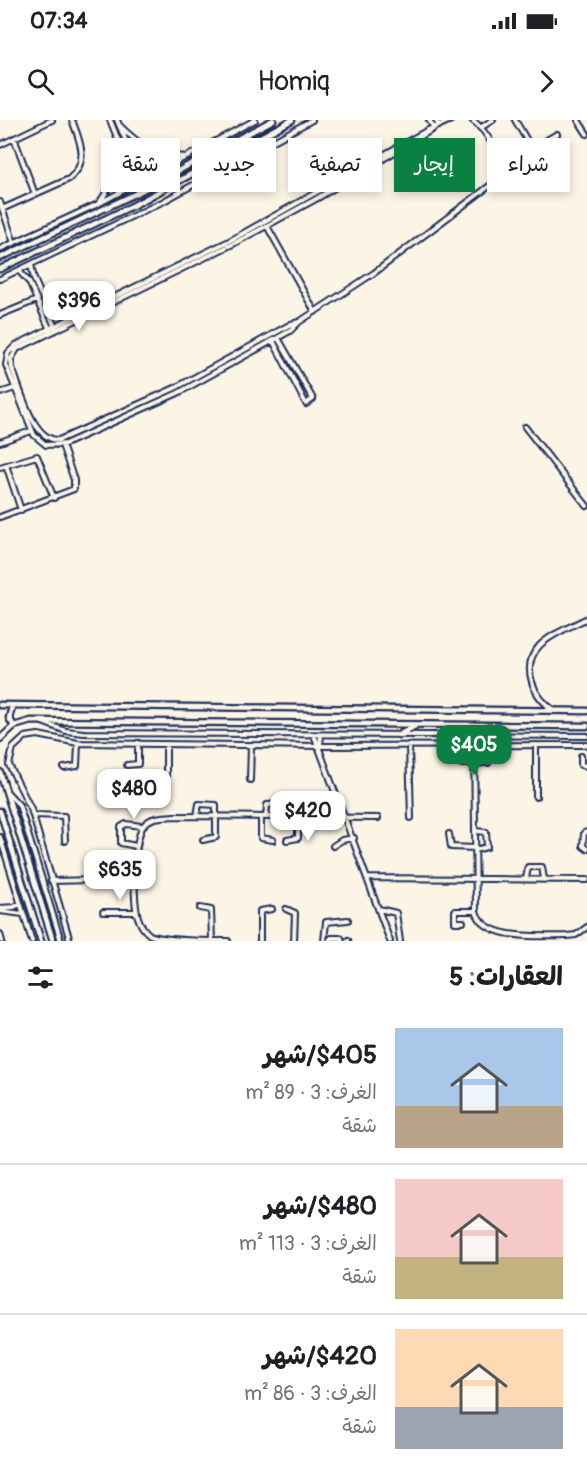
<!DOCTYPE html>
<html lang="ar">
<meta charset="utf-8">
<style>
:root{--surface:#fff;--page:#f6f6f6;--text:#202124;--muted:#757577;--line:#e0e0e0;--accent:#0b8043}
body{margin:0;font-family:Pangolin,"Playpen Sans Arabic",sans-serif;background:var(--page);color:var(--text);direction:rtl;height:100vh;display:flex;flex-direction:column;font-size:22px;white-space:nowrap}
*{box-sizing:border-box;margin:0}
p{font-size:20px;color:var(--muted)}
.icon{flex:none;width:33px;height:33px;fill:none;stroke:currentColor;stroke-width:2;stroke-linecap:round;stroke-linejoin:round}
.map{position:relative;height:821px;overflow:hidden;direction:ltr}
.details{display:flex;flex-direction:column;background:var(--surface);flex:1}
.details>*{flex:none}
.banner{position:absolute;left:18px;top:18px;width:552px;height:54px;direction:rtl;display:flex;gap:12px}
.price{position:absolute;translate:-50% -51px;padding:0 14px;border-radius:12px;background:#fff;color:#222;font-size:20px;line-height:39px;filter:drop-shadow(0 2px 3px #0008)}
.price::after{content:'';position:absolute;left:50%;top:36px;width:18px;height:14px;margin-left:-9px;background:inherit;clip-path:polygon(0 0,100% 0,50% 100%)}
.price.current{background:var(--accent);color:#fff}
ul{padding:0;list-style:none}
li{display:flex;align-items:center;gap:18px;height:150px;padding:0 24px}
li+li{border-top:2px solid var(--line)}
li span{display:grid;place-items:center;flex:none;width:168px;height:120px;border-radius:0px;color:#555}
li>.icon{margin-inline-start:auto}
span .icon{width:72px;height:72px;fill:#fffc;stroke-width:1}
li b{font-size:26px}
h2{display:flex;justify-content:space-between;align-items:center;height:72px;padding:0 24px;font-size:26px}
.tag{padding:0 21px;border-radius:0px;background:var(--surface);box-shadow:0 3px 9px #0003;font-size:21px;line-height:54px}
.tag.current{background:var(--accent);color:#fff}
.status{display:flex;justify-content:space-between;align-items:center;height:42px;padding:0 30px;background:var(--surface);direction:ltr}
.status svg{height:16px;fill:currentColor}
header{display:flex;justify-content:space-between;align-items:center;height:78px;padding:0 24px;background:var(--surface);font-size:27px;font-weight:600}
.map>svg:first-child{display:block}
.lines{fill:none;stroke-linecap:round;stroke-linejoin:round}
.minor-casing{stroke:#1b2f5e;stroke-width:8}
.tertiary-casing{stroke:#1b2f5e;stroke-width:9}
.minor{stroke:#fcf5e5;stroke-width:4}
.tertiary{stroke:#fcf5e5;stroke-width:4.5}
</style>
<div class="status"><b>07:34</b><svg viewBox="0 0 49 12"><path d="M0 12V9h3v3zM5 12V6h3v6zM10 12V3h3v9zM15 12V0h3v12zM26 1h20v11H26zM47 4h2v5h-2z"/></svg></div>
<header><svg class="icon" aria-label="forward" viewBox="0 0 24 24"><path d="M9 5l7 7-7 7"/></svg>Homiq<svg class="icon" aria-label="search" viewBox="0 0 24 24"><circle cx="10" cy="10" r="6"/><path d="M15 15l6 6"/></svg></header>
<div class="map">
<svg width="587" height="821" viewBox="0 0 587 821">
<rect width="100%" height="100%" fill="#fcf5e5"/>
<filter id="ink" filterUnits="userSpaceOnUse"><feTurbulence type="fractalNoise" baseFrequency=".0167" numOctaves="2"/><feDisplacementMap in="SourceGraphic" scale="12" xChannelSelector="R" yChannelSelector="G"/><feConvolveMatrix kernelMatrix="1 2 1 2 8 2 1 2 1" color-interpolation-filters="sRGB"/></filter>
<g filter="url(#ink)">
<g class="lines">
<g class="minor-casing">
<path id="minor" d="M110,0L131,52L130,67
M117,0L136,45L151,56
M429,0L434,8
M436,0L439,6
M515,0L532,29
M578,0L587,14
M119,5C141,27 157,36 188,37
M480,8L493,0
M433,9L316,79L233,124L17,229L11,239L12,248C21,269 32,321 59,320L175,268L291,204L299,202L374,153L500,58C507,42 485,9 472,0
M14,18L35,74
M0,25L52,0
M513,40L557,14
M0,82L14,123
M100,82L115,58L121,28
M2,89L69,59C90,42 80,21 72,0
M267,106L315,192
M0,129L98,84L255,0
M31,145L34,159L55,207
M19,151L29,162L50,210
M0,159L162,82L312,0
M0,195L37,180
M299,202L290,211L178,273L65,324L46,325L34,315L6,245L8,233L16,225L231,120L428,10L451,0
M273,221L306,284L313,279L278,218
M0,273L15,268
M525,307L587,386
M0,322L31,311
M6,345L21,390
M0,347L37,336L54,378
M0,397L74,369V360L62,325
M555,591C544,584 536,575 532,562C520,523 560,513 587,498
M42,602L66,611L84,613L587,616
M314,615L390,821
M474,624L476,791C484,821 539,816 567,816L576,815L587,807
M409,625L411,698
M536,625V677
M320,626L321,615
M461,631L462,644L488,643V631
M581,636V645L587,646
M127,645L138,644V623
M64,648L77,646L78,623
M166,660V624
M250,660L251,625
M6,671L19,685L61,821
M33,695L64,696L65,721
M197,696L199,684L216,685V717L203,720
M261,697V718L273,720
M266,697L267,685L281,684L285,687V697
M475,711L486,712L487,727L475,730
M587,712L584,713L583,726L587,729
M449,714L451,727L475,728
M0,717L32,821
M287,720L298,718V697
M136,726L121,723V707L126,704L142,706
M333,726L342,720L354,718
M368,758L587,760
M526,759L528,747H542L544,759
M51,761L136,759
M0,788L14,787L20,784
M200,788L211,790L212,821
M286,789L295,793L294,821
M379,789L396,793L400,821
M0,791L23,794
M103,792H137
M463,802H455V791H476
M0,814L2,821
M70,821L31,689L9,645L13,628L25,617L38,615L78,623L320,626L587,625
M228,821C208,821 166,821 150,815C145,811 141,806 139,800C132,784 133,718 144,705C151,696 163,697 174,696L378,698
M260,821V791L272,789
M324,821L326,802L348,800
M329,821L331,818H341L342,821
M347,821L348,820"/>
</g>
<g class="tertiary-casing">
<path id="tertiary" d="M0,138L135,74L273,0
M0,149L134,85L292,0
M0,585L587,591
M12,587L9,598L14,606
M399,615L415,606
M0,619L14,606L31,601L587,606
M0,652L53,821
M0,691L41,821"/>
</g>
<use href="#minor" class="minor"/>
<use href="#tertiary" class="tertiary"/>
</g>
</g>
</svg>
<b class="price" style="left:79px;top:212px">$396</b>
<b class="price current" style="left:474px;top:656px">$405</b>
<b class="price" style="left:134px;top:700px">$480</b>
<b class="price" style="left:308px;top:722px">$420</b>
<b class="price" style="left:120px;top:781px">$635</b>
<div class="banner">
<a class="tag">شراء</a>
<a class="tag current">إيجار</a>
<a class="tag">تصفية</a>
<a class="tag">جديد</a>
<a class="tag">شقة</a>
</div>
</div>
<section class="details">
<h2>العقارات: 5<svg class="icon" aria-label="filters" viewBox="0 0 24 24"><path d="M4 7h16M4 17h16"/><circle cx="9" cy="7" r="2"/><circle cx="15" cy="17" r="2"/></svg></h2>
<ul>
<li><span style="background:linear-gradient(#a9c7e8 65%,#b9a48a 0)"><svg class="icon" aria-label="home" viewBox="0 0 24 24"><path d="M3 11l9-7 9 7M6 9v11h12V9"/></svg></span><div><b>$405/شهر</b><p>الغرف: 3 · 89 m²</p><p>شقة</p></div></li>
<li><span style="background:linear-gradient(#f6c9c9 65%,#c2b280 0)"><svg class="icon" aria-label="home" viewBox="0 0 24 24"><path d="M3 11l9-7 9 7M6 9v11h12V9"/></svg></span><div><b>$480/شهر</b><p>الغرف: 3 · 113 m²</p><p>شقة</p></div></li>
<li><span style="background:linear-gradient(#ffd9b3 65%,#9aa5b1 0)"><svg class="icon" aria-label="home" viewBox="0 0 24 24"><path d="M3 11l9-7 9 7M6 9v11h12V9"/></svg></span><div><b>$420/شهر</b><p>الغرف: 3 · 86 m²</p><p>شقة</p></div></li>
</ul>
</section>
